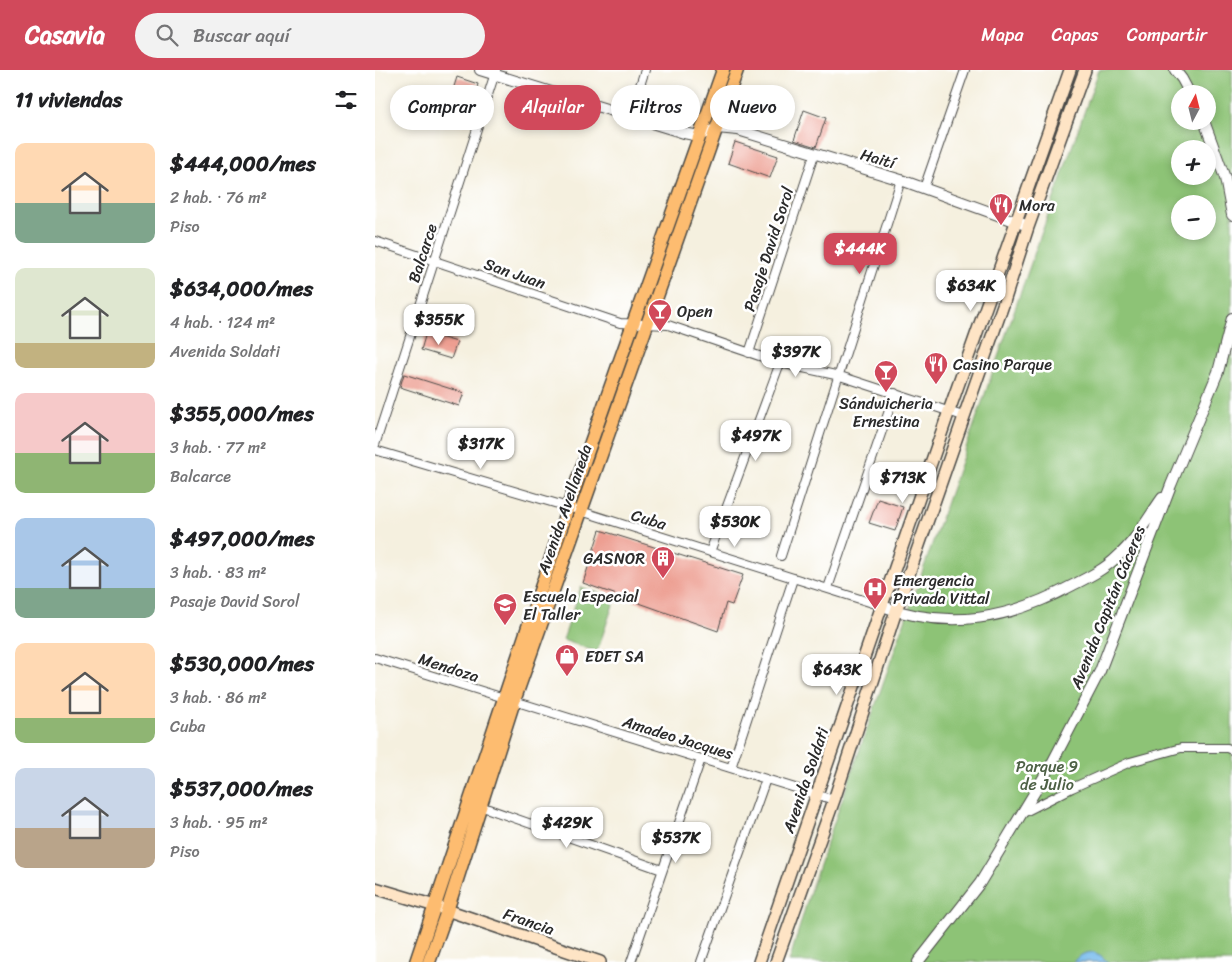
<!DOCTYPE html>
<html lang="es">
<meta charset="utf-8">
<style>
:root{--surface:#fff;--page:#f2f2f2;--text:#202124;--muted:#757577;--accent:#d1495b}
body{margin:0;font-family:Sriracha,sans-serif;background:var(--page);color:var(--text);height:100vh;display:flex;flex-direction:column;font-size:19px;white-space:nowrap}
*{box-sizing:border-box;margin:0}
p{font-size:16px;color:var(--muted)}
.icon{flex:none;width:28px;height:28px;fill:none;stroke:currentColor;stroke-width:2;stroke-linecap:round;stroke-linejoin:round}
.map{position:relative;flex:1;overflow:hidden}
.sheet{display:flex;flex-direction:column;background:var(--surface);width:375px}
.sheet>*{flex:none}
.hud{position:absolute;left:15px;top:15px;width:475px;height:45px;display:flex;gap:10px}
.needle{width:32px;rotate:7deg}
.controls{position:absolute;left:796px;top:15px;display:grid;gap:10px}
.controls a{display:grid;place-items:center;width:45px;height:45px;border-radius:50%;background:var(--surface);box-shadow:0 2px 8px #0003;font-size:25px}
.price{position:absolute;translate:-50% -42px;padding:0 11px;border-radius:10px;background:#fff;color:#222;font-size:16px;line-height:32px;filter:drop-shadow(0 1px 2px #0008)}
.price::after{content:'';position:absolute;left:50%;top:30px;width:15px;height:11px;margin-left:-8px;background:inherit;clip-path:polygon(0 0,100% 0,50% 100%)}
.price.active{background:var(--accent);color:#fff}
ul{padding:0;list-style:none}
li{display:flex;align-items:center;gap:15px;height:125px;padding:0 15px}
li span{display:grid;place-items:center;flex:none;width:140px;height:100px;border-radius:10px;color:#555}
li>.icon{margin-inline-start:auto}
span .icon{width:60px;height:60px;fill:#fffc;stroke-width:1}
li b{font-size:21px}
h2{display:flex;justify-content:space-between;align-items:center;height:60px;padding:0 15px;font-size:21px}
.chip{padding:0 18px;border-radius:22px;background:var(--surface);box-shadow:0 2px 8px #0003;font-size:18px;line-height:45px}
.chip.active{background:var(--accent);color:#fff}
header{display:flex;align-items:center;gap:30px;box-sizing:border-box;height:70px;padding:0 25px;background:var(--accent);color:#fff}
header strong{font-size:24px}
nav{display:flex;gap:28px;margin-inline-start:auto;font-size:18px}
.search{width:350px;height:45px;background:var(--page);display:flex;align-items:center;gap:12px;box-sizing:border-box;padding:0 18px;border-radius:28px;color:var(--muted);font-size:19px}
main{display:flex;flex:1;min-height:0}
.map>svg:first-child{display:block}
.green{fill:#8dc376;stroke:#5c7750;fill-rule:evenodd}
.water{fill:#77bbed;stroke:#51738c}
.building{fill:#ed9e91}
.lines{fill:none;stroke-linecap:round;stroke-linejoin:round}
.minor-casing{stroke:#494946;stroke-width:10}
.tertiary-casing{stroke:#494946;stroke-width:12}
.secondary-casing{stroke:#494946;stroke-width:14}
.primary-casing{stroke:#494946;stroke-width:15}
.minor{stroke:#fff;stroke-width:8}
.tertiary{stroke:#fff;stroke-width:10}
.secondary{stroke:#fee4c5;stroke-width:11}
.primary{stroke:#fdbc6f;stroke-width:12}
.labels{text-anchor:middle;stroke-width:5;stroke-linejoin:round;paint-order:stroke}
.street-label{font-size:16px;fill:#2b2b2b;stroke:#fff}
.poi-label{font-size:16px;fill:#2b2b2b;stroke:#fff;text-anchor:start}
.park-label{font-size:16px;fill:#4d6045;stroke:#fff}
</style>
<header>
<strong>Casavia</strong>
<div class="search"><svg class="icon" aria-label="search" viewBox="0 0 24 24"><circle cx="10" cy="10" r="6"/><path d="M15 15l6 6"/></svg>Buscar aquí</div>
<nav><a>Mapa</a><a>Capas</a><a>Compartir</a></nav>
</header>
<main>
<section class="sheet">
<h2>11 viviendas<svg class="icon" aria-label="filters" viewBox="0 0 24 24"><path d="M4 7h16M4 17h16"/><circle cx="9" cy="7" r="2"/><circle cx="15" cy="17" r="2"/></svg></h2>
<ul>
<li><span style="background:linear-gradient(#ffd9b3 60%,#7fa58c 0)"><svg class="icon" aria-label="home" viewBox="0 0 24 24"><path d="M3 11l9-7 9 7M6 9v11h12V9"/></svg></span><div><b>$444,000/mes</b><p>2 hab. · 76 m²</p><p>Piso</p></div></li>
<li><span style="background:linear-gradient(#dfe7d0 75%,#c2b280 0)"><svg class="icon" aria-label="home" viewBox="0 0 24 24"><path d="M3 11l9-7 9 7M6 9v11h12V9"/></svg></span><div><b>$634,000/mes</b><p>4 hab. · 124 m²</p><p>Avenida Soldati</p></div></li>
<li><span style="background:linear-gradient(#f6c9c9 60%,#8fb573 0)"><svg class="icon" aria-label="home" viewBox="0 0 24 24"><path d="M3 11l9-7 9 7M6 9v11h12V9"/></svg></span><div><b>$355,000/mes</b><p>3 hab. · 77 m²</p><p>Balcarce</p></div></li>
<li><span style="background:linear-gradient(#a9c7e8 70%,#7fa58c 0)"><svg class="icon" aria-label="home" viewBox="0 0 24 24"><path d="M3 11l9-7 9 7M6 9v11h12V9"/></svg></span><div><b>$497,000/mes</b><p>3 hab. · 83 m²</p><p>Pasaje David Sorol</p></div></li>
<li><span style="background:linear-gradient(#ffd9b3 75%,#8fb573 0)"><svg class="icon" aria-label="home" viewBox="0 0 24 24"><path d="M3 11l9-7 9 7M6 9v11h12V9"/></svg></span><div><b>$530,000/mes</b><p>3 hab. · 86 m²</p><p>Cuba</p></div></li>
<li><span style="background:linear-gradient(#c9d6e8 60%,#b9a48a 0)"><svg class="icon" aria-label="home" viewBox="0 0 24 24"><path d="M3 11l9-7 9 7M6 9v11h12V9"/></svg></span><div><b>$537,000/mes</b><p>3 hab. · 95 m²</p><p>Piso</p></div></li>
</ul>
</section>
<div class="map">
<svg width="857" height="892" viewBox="0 0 857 892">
<rect width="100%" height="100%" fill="#fff"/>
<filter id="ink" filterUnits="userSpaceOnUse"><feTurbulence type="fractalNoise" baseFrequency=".02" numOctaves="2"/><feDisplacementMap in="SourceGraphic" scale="10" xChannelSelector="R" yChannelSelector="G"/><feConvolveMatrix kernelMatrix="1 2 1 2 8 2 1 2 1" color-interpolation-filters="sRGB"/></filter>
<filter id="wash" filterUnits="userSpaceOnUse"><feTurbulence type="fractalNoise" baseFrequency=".0096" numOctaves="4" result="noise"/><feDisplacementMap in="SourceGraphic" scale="20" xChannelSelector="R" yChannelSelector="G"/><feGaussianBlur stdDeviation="1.12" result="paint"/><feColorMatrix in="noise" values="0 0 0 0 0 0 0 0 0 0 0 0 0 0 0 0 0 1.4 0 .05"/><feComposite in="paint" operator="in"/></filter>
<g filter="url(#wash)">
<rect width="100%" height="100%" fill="#f5f0df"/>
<path class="green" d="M724,0H857V892H414L437,815ZM805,24H832V51H805ZM805,79H832V106H805ZM805,134H832V161H805Z
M206,517L240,529L222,582L188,570Z"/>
<path class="water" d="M718,882L725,885L733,892H698C704,885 709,883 718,882Z"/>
<g id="blocks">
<path class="building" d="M82,7L103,14L91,55L79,51L81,42L72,39Z
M429,40L451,48L441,77L419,70Z
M360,72L403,86L395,108L353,93Z
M51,263L82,272L76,289L46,280Z
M29,304L89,323L84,336L25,317Z
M503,429L528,437L520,461L494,453Z
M225,460L368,505L357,535L351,533L343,561L208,513Z"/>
</g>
</g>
<g filter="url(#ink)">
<use href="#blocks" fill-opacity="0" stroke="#494946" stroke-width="1"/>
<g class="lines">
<g class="minor-casing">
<path id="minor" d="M255,46L270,0
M549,118L590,0
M0,171L245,253L293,255L405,293L465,306L588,346
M374,283L439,85
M0,375L121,0
M0,380L193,437L507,536
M335,482L405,293
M406,486L526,110
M453,518L520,323
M0,588L459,730
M356,698L418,509
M105,736L287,800
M646,744L697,718L755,692L806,678H852L857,680
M256,892L326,689
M326,892L391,709"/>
</g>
<g class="tertiary-casing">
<path id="tertiary" d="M105,0L309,63L324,66L342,58L363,60L526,110L648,154
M800,0L807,9L815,24
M829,51L850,108L857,145
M507,536C575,561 635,549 698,515C714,507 730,499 743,486C761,470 773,448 787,428
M543,892L605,813L676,695L725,601L796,415L843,302L857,248"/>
</g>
<g class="secondary-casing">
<path id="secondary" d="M0,818L60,836L225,892
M384,892L574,341L695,0
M401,892L459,730L521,541L628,235L653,157L710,0"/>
</g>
<g class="primary-casing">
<path id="primary" d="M41,892L193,437L348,0
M54,892L72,841L139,631L362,0"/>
</g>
<use href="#minor" class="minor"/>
<use href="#tertiary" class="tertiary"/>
<use href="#secondary" class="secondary"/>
<use href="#primary" class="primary"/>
</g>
</g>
<defs>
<g id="restaurant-pin" transform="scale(1.25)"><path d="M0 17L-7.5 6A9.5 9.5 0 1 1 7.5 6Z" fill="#d1495b" stroke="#fff"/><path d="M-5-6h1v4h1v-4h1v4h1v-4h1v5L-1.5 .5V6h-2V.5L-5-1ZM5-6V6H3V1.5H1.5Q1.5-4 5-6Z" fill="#fff"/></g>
<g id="bar-pin" transform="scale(1.25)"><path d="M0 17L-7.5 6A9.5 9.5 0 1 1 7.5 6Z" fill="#d1495b" stroke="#fff"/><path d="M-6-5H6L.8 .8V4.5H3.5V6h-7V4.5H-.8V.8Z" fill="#fff"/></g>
<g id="building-pin" transform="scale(1.25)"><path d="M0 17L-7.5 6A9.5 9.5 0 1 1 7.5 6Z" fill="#d1495b" stroke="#fff"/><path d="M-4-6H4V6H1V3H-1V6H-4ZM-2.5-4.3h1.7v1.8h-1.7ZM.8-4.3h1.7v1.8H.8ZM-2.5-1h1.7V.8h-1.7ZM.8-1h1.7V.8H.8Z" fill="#fff"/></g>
<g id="hospital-pin" transform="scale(1.25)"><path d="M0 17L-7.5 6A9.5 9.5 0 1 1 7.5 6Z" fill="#d1495b" stroke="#fff"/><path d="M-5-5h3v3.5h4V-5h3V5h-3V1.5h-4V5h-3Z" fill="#fff"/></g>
<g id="school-pin" transform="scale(1.25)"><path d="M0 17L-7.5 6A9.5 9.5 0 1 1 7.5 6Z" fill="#d1495b" stroke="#fff"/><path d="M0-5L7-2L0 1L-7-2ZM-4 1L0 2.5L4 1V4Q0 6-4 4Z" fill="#fff"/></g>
<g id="shop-pin" transform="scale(1.25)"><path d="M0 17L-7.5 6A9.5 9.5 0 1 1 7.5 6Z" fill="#d1495b" stroke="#fff"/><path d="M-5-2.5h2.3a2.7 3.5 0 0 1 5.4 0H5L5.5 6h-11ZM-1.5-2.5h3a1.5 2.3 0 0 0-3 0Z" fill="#fff"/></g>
</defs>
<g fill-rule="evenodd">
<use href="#restaurant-pin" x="626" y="135"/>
<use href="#bar-pin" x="285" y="241"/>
<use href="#restaurant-pin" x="561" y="294"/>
<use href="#bar-pin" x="511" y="302"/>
<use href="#building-pin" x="288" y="488"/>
<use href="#hospital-pin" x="500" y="519"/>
<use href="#school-pin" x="130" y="535"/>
<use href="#shop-pin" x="192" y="586"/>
</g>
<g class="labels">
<g class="street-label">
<text transform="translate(503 88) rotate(16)" y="6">Haití</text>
<text transform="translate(393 179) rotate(-72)" y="6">Pasaje David Sorol</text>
<text transform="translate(47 183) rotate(-72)" y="6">Balcarce</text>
<text transform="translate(140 203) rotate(19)" y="6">San Juan</text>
<text transform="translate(189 439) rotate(-71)" y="6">Avenida Avellaneda</text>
<text transform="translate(274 449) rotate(17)" y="6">Cuba</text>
<text transform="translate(732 537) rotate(-68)" y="6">Avenida Capitán Cáceres</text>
<text transform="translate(74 597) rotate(18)" y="6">Mendoza</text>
<text transform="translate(303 667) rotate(17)" y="6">Amadeo Jacques</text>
<text transform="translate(430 710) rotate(-71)" y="6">Avenida Soldati</text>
<text transform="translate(154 851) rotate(19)" y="6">Francia</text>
</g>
<g class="poi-label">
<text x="644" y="141">Mora</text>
<text x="302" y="247">Open</text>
<text x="578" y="300">Casino Parque</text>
<text x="511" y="339" text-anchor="middle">Sándwicheria<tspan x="511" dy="18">Ernestina</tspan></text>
<text x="270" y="494" text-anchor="end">GASNOR</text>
<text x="518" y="516">Emergencia<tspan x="518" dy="18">Privada Vittal</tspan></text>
<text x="148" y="532">Escuela Especial<tspan x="148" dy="18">El Taller</tspan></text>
<text x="210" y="592">EDET SA</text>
</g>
<g class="park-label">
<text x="672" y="702">Parque 9<tspan x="672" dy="18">de Julio</tspan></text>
</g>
</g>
</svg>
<div class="controls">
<a><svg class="needle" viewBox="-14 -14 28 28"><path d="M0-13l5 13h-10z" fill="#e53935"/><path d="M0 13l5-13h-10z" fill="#757577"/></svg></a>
<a>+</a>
<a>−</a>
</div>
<b class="price active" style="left:485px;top:205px">$444K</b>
<b class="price" style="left:596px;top:242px">$634K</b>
<b class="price" style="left:64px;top:276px">$355K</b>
<b class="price" style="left:421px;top:308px">$397K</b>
<b class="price" style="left:381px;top:392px">$497K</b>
<b class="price" style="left:106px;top:400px">$317K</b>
<b class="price" style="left:528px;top:434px">$713K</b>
<b class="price" style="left:360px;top:478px">$530K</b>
<b class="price" style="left:462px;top:626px">$643K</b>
<b class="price" style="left:192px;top:779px">$429K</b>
<b class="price" style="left:301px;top:794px">$537K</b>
<div class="hud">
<a class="chip">Comprar</a>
<a class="chip active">Alquilar</a>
<a class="chip">Filtros</a>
<a class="chip">Nuevo</a>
</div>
</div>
</main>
